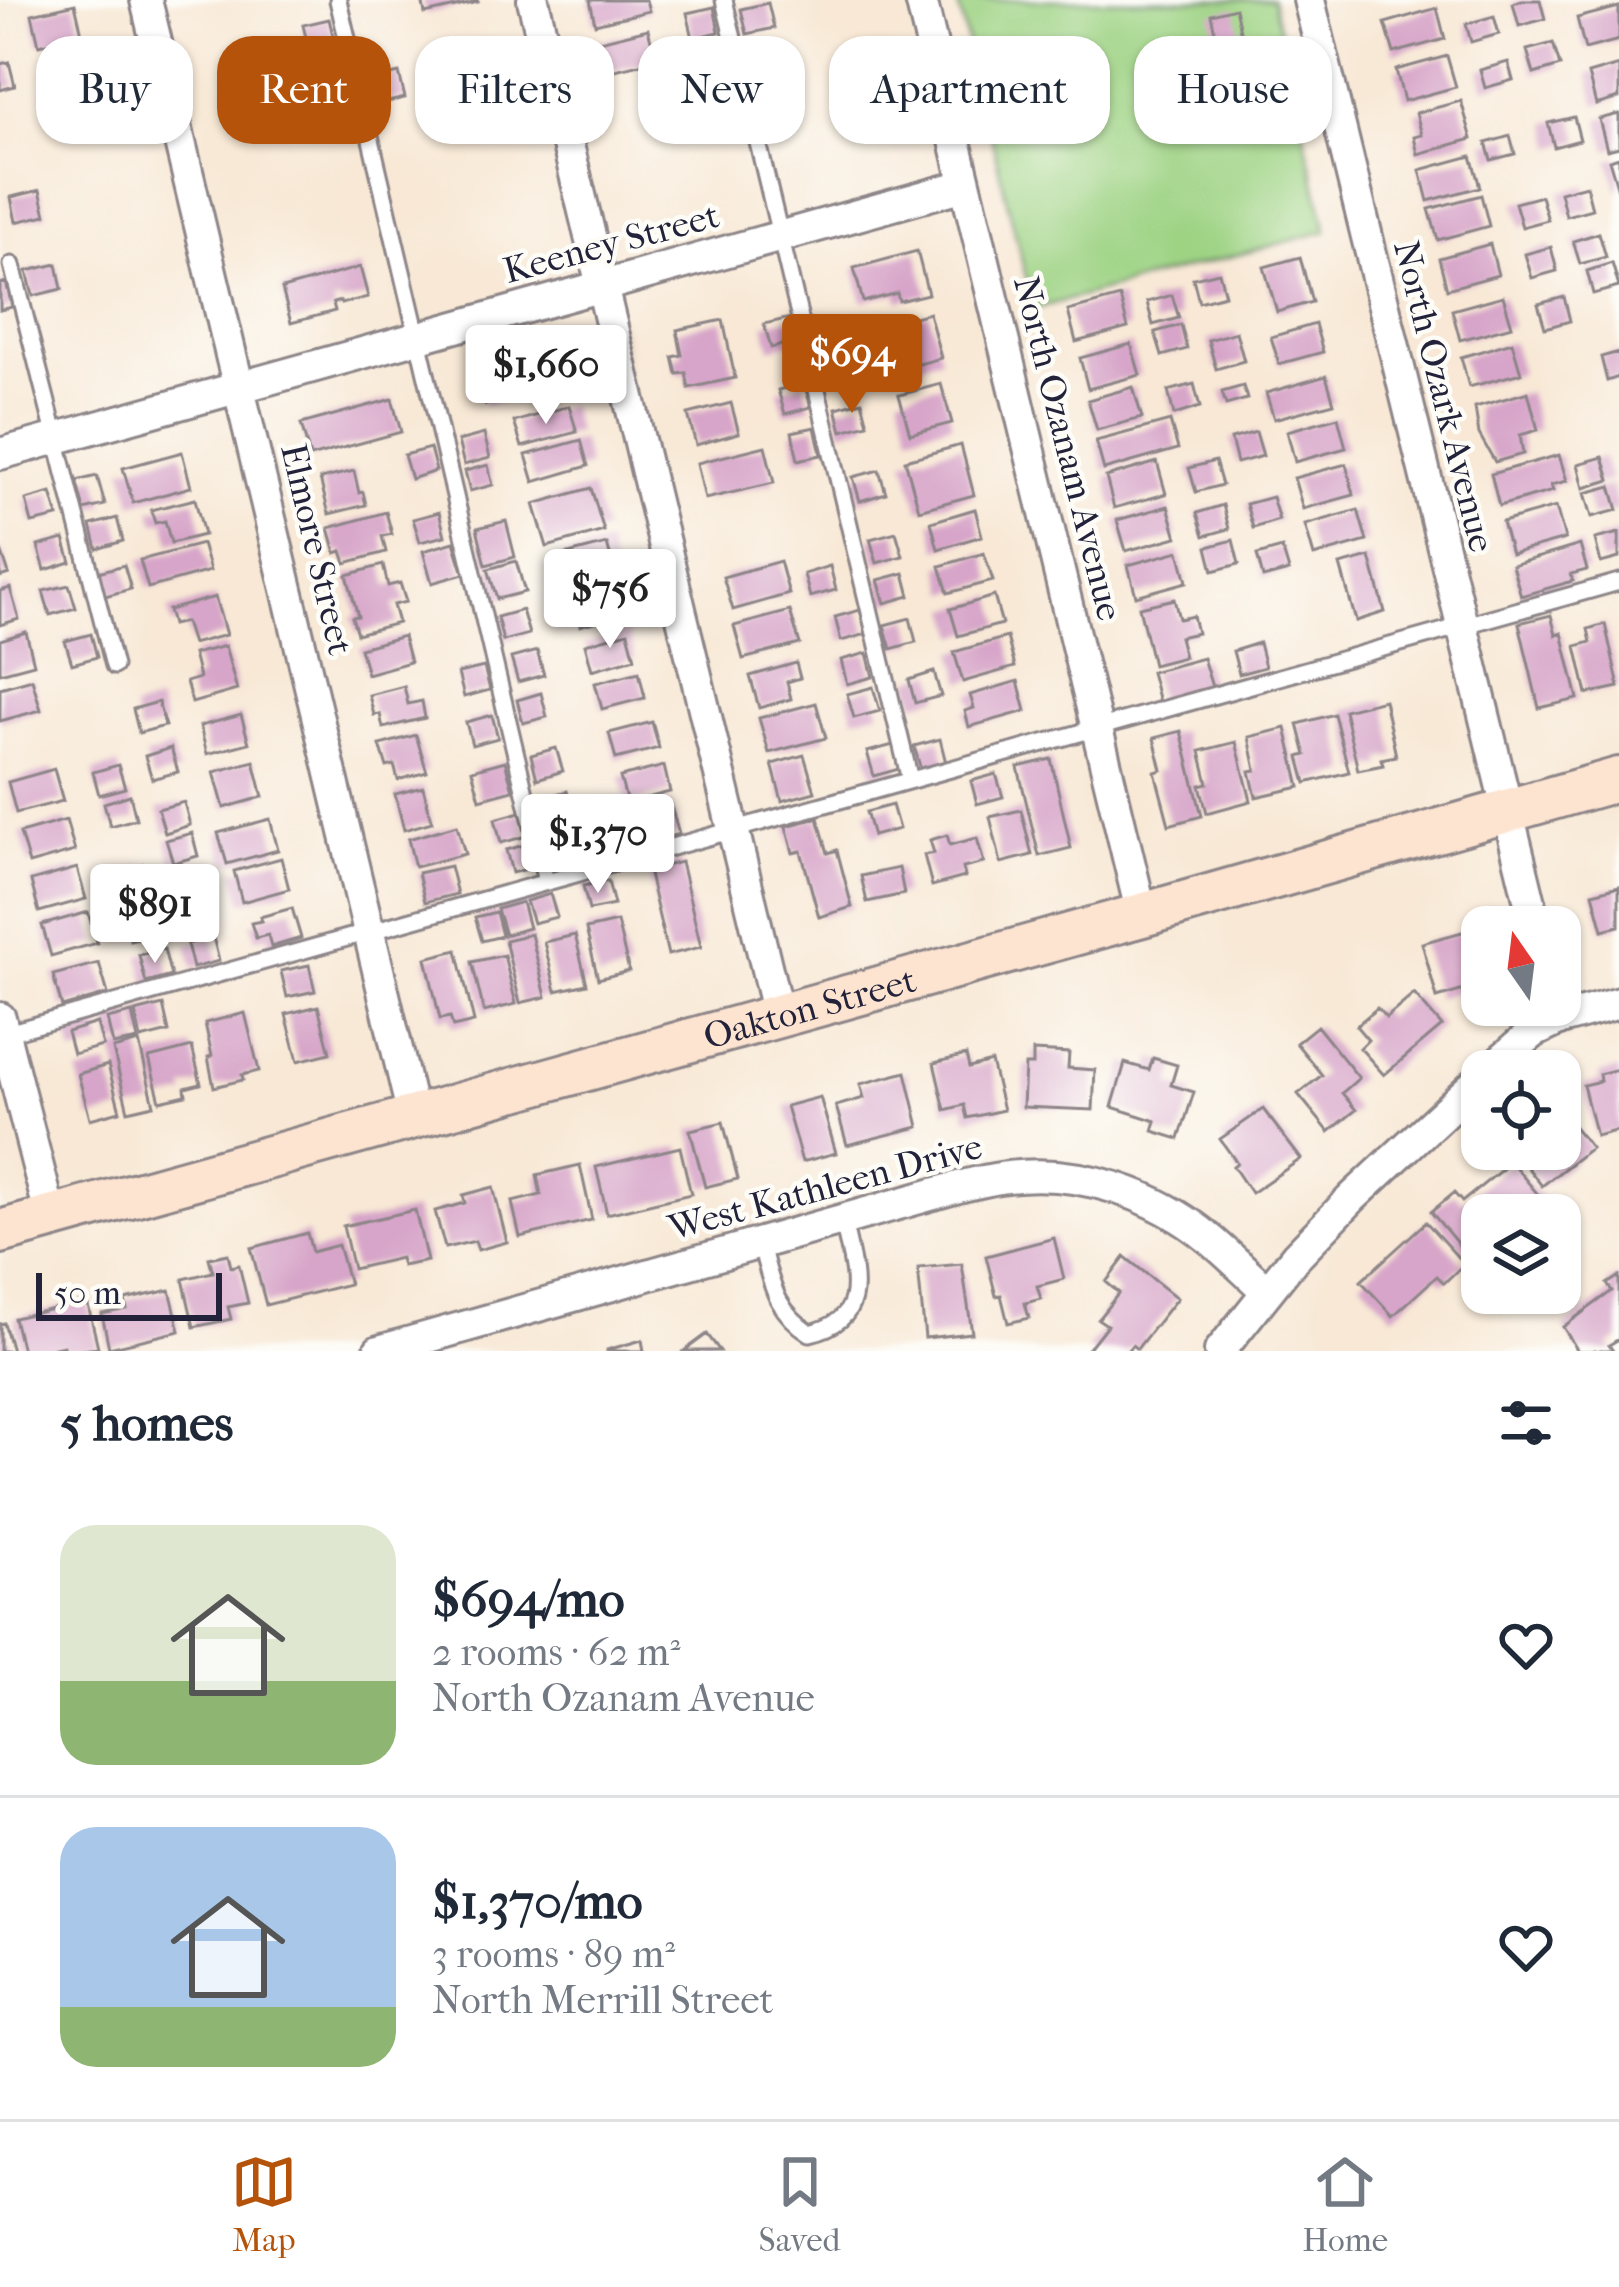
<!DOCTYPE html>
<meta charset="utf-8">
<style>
:root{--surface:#fff;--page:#f2f2f3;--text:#1f2937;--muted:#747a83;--line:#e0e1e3;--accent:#b45309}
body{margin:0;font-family:"IM FELL French Canon",serif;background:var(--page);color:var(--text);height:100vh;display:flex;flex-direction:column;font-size:45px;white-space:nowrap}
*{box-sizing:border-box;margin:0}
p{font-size:39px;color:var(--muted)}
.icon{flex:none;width:66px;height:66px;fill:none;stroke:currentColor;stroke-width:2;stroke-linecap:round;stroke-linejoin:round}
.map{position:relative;height:1351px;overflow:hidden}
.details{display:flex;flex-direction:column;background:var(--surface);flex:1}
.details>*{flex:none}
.banner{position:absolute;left:36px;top:36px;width:1548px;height:108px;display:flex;gap:24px}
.needle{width:78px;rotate:346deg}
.controls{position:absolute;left:1461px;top:906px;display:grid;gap:24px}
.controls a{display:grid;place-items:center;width:120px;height:120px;border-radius:24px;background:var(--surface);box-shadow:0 3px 9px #0004;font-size:60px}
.scale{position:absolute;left:36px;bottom:30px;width:186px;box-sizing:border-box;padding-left:12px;border:6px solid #22223b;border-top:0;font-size:33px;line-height:42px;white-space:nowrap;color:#22223b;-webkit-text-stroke:9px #fdfcf7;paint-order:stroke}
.price{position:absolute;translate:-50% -102px;padding:0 27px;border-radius:12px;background:#fff;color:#222;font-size:39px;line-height:78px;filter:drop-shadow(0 3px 6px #0008)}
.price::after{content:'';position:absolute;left:50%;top:72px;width:36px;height:27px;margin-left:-18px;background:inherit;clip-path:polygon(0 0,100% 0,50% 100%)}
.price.selected{background:var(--accent);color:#fff}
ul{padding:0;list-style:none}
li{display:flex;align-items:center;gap:36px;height:300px;padding:0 60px}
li+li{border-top:3px solid var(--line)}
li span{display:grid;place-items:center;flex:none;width:336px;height:240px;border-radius:36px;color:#555}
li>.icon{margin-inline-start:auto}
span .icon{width:144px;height:144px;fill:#fffc;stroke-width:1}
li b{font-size:51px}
h2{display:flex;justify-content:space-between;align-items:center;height:144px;padding:0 60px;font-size:51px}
.pill{padding:0 42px;border-radius:36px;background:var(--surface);box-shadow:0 3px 9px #0004;font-size:42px;line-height:108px}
.pill.selected{background:var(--accent);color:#fff}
.menu{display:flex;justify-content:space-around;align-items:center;height:168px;border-top:3px solid var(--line);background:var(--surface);font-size:33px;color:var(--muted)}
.menu a{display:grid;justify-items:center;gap:6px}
.menu .selected{color:var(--accent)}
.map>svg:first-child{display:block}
.green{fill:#9ed384;stroke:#607a60;stroke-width:3}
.building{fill:#d7a5c9}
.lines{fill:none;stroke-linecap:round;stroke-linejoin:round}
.service-casing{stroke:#8d8588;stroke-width:21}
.minor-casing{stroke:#8d8588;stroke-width:36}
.secondary-casing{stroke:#8d8588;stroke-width:48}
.service{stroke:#fff;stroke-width:15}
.minor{stroke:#fff;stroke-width:30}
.secondary{stroke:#fde4d1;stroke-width:42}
.labels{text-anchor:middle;stroke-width:9;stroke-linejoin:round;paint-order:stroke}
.street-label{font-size:36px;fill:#22223b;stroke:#fdfcf7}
</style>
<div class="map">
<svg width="1619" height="1351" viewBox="0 0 1619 1351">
<rect width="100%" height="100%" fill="#fdfcf7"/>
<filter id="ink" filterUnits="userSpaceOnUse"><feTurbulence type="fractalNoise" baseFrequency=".00833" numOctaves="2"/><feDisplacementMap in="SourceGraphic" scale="24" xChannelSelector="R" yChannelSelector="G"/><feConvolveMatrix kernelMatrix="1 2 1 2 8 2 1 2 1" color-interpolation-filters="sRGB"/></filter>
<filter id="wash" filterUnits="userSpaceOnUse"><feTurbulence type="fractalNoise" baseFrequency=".004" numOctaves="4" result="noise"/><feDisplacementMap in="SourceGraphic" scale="48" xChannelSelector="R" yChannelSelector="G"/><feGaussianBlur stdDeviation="2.7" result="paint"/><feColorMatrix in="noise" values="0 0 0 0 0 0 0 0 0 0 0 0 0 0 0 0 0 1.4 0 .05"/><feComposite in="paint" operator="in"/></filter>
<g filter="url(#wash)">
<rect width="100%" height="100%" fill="#f8e8d5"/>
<path class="green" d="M957,0H1272L1327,231L1034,309Z"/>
<g id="blocks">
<path class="building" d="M422,0H477L478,2L425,14Z
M590,0H646L649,11L595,24Z
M1522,0H1540L1545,19L1519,26L1513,3Z
M768,3L774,28L747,34L741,9Z
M75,4L82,34L39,45L32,14Z
M714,7L719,32L693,38L687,13Z
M1619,7V40L1585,49L1577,18Z
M1235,8L1249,72L1225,78L1211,14Z
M1437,8L1445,39L1394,53L1385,23Z
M1494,16L1499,34L1471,42L1466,24Z
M329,19L335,44L309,50L303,25Z
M648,29L656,60L603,73L595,42Z
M1553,43L1560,66L1534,74L1527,50Z
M1447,56L1456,87L1404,101L1396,70Z
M9,62L15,86L0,90V64Z
M1508,62L1513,80L1485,88L1480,70Z
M1619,65V98L1596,105L1588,74Z
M338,70L344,95L318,101L312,76Z
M285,73L293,107L243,119L235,85Z
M399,73L405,98L379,104L373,79Z
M1461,101L1472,139L1418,154L1414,137L1422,135L1416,113Z
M1619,114V147L1607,150L1599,119Z
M1574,117L1580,140L1554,147L1548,123Z
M1510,136L1515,154L1491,160L1486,143Z
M1471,156L1480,187L1428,201L1420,170Z
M1619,157V190H1618L1609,160Z
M1586,185L1592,209L1566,216L1560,192Z
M40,190L46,215L16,222L11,197Z
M1481,195L1489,226L1438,240L1429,209Z
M1541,196L1548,220L1522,227L1515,203Z
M1599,233L1606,257L1580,264L1573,241Z
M1490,244L1498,275L1447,289L1439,258Z
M1551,247L1557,271L1532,278L1525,254Z
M917,251L928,294L899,301L897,293L863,302L854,268Z
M1300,257L1312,302L1277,312L1264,267Z
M1612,263L1619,287L1593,294L1587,271Z
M57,264L62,289L33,296L27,271Z
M360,267L368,297L341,304L340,301L333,303L335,311L291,323L282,289Z
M1219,272L1225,295L1199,302L1193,278Z
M6,282L12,307L0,310V284Z
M1172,295L1179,318L1153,325L1147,302Z
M1503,296L1512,326L1460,340L1452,310Z
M1120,297L1128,328L1076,342L1068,311Z
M1564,297L1570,321L1545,328L1538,304Z
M929,313L941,358L883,374L877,354L903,347L896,322Z
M790,318L796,341L771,348L764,324Z
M723,320L735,378L689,388L686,373L677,374L673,357L682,355L677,330Z
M1315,324L1323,352L1279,364L1271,337Z
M1181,325L1187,349L1162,356L1155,332Z
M849,330L855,354L829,361L823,337Z
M1236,332L1244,361L1216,369L1208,340Z
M1512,342L1521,373L1469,387L1461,357Z
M1131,344L1140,375L1088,389L1080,358Z
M560,352L569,382L485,405L477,373Z
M1619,352V377L1607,381L1601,357Z
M1326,376L1334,403L1274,419L1266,393Z
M804,383L811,407L785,414L778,390Z
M941,384L952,423L910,434L899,395Z
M1194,384L1200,407L1174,415L1168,391Z
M1243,386L1247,399L1226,405L1222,392Z
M1133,387L1142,418L1097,430L1088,400Z
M1528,392L1538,430L1520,435L1523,454L1495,462L1479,434L1475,407Z
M392,399L401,432L310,457L301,424Z
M862,401L868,424L842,431L836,408Z
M731,403L739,433L696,445L688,414Z
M569,406L577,432L522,447L514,422Z
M1338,417L1346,448L1295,462L1287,431Z
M1170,421L1178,449L1104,470L1096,441Z
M815,427L821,455L798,460L792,432Z
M1256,432L1263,456L1237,463L1231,439Z
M484,434L490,458L464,465L458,441Z
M581,440L588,466L534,482L526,455Z
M961,445L974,495L919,510L905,460Z
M765,446L774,483L705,499L697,463Z
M430,448L436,471L411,479L404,455Z
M182,452L191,487L133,503L123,468Z
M1559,455L1567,481L1551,485L1553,491L1499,506L1491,474Z
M1603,457L1610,480L1584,488L1578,464Z
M1215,461L1222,485L1196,492L1189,468Z
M1157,462L1166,494L1114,508L1106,477Z
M1346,464L1354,495L1303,509L1294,478Z
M488,465L493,485L470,491L465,471Z
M879,470L886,493L860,501L853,477Z
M354,471L359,493L363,492L366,505L329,514L320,479Z
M97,476L105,505L84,510L76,481Z
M1611,486L1618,510L1592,517L1585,493Z
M591,488L604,531L547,547L534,504Z
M51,493L58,517L32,523L26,500Z
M1272,497L1279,520L1253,528L1246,504Z
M195,499L204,535L171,543L165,521L155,523L151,510Z
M1223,505L1229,529L1204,536L1197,513Z
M1168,506L1177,537L1126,551L1117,520Z
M1556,507L1565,539L1511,554L1502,522Z
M975,509L982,536L938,549L931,522Z
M1358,510L1367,541L1314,556L1305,525Z
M386,512L392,534L382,536L386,552L346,563L342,551L336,553L329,528Z
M439,512L445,536L420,542L413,519Z
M117,518L123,541L97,549L91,525Z
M506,521L515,557L486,565L477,528Z
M896,532L903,556L877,563L870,539Z
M1619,533V558L1601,563L1595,539Z
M64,539L71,562L45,570L38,546Z
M1233,540L1239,564L1213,571L1207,547Z
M454,542L464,574L432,583L423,551Z
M202,544L210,571L148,588L140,560Z
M607,544L614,570L571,581L564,555Z
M1580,545L1587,570L1571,574L1573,581L1521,596L1512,565Z
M0,547L9,574L0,577Z
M1282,548L1289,571L1263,578L1257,555Z
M1179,551L1187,582L1136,596L1128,565Z
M984,553L993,581L948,593L940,566Z
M1370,557L1385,612L1356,621L1340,565Z
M516,561L525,592L497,599L488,569Z
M780,561L789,594L733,610L723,577Z
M124,565L131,589L105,596L98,572Z
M383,565L388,586L400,583L406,602L393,605L398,623L357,634L352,617L358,616L347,575Z
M830,566L836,590L810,597L804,574Z
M904,573L910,596L885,603L878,580Z
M69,585L76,608L50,615L43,591Z
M10,588L19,619L0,625V591Z
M616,588L623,614L580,626L573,600Z
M994,596L1002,624L958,636L950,609Z
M215,597L226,635L192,644L185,622L172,625L168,610Z
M1174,599L1179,619L1193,616L1197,633L1179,637L1184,657L1153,665L1139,607Z
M522,610L529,634L503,641L497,617Z
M860,610L867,634L841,641L835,617Z
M790,611L800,644L743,659L734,626Z
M1551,615L1556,635L1562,633L1578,699L1539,708L1519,623Z
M910,618L916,642L891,649L884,625Z
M1605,624L1619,687L1587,694L1576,646L1591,642L1588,629Z
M26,632L34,664L0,673V640Z
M628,632L635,658L592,670L585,644Z
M91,634L97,657L72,664L65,641Z
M403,636L410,662L367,674L360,648Z
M1007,637L1015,667L963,682L954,652Z
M1259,643L1265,667L1239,674L1233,651Z
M225,646L237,690L192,703L186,682L199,678L193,654Z
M537,651L544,675L518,682L511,658Z
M867,653L873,677L847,684L841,660Z
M1203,658L1212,687L1159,702L1151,672Z
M796,663L800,678L787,682L791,699L759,708L750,676Z
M484,667L490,690L464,697L458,673Z
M639,672L645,698L602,709L595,683Z
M934,672L941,696L915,703L909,680Z
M32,679L41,710L0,721V688Z
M1018,681L1026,711L969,727L965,711L974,708L970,695Z
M404,686L408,704L422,701L425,718L383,728L380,714L374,715L369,695Z
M873,687L880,711L854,718L847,694Z
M541,693L547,717L523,723L517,700Z
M1384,700L1396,756L1381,759L1383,765L1358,770L1344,710Z
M158,702L165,726L139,733L133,709Z
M816,703L826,738L769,753L759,718Z
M1334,714L1349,772L1306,783L1299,757L1306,755L1298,724Z
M241,715L249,743L207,754L200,726Z
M492,715L498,738L472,745L466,722Z
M652,722L659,748L616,759L609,733Z
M1286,728L1300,787L1256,797L1250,771L1256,770L1249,737Z
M1181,731L1202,816L1169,825L1155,772L1162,770L1154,738Z
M416,735L427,772L398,780L394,765L387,767L380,745Z
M940,739L946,763L921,770L914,746Z
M1236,742L1251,801L1207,813L1200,785L1208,783L1200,751Z
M893,745L899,769L874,776L867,752Z
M171,748L178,772L152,779L145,756Z
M556,748L563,771L537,779L531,755Z
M804,755L815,792L782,801L772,764Z
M1051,759L1071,848L1039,856L1018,767Z
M254,761L263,797L224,808L214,772Z
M505,761L513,790L480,799L472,770Z
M118,765L125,788L99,795L93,772Z
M664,766L670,792L627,803L620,777Z
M54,769L63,801L16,813L8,782Z
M996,774L1003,797L977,804L971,781Z
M423,787L432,822L404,830L395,794Z
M567,791L574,815L548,822L541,798Z
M130,795L136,819L110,826L104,803Z
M184,802L190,825L165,833L158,809Z
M670,803L679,834L614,853L604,821Z
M892,805L899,829L873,836L866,812Z
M1021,810L1032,855L1001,863L990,817Z
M520,812L527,836L501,843L495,819Z
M818,818L828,853L837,850L852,907L819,917L801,851L793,853L786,826Z
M270,819L278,850L227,864L218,833Z
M66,820L75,851L29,864L20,833Z
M457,825L465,854L415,867L408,839Z
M576,831L582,854L557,861L550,838Z
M192,833L198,856L173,863L166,840Z
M947,835L950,845L977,838L984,863L963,868L965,877L932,886L924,855L934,853L930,840Z
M531,843L538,866L512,873L506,850Z
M281,858L289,889L242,902L234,871Z
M681,862L701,947L668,955L648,870Z
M143,864L150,888L124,895L117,872Z
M450,866L457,894L425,902L418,873Z
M77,868L86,899L39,912L31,881Z
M899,868L904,894L867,902L861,876Z
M608,881L614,905L589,910L583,886Z
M1619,886V926L1603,930L1593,893Z
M550,894L557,917L533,923L526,901Z
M203,900L209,924L183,931L177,907Z
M522,902L529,928L505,935L497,909Z
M292,908L301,938L271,947L268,935L256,938L251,923L262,921L260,917Z
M88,912L97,943L51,956L42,925Z
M496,912L502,936L482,941L475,917Z
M156,915L160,933L130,940L126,922Z
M617,922L629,971L598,979L586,929Z
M1469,930L1478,963L1468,966L1474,987L1437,998L1422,943Z
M531,934L546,997L520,1003L505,940Z
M575,935L587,984L556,991L544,942Z
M213,937L219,961L193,968L187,944Z
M164,949L171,976L146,983L139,955Z
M457,950L474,1022L453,1027L450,1017L440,1019L426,958Z
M504,955L516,1004L484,1012L472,962Z
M99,963L108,994L62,1007L53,975Z
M309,965L315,991L287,997L281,971Z
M1414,994L1442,1026L1384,1075L1360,1048L1368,1040L1356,1026L1377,1008L1386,1018Z
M163,1005L169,1032L141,1039L135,1012Z
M318,1006L330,1053L298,1061L286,1014Z
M132,1013L138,1040L113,1045L107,1019Z
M245,1013L259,1071L242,1075L243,1080L214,1087L208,1057L212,1056L205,1023Z
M97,1023L103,1046L73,1054L67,1032Z
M1317,1026L1359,1078L1342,1093L1356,1110L1329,1132L1298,1094L1322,1075L1296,1043Z
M139,1042L154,1105L128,1111L113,1049Z
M192,1047L201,1084L185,1088L186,1095L160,1101L149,1058Z
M1033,1051L1069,1053L1068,1068L1095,1070L1093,1110L1023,1107L1025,1065H1033Z
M966,1055L969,1068L991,1062L1003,1110L967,1118L964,1105L945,1110L934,1063Z
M1153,1058L1177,1065L1171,1085L1194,1092L1179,1139L1153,1131L1156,1121L1112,1107L1125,1063L1149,1070Z
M108,1065L120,1111L90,1119L78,1074Z
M1619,1069V1130L1596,1136L1583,1085L1600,1081L1599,1074Z
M906,1072L919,1127L847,1145L836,1106L864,1098L860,1084Z
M820,1097L836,1153L802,1162L786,1106Z
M1263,1109L1301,1159L1251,1193L1233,1166L1237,1163L1220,1139Z
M1560,1109L1591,1148L1542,1186L1513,1149H1560Z
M723,1122L738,1179L705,1187L690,1130Z
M680,1147L691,1194L607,1214L596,1167Z
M1511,1162L1546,1204L1532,1215H1482V1243L1467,1255L1431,1212L1454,1193L1462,1202Z
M580,1165L592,1220L520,1237L512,1202L541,1195L537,1175Z
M493,1187L507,1242L478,1250L475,1241L445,1248L435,1211L465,1203L463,1195Z
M415,1210L427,1261L402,1266L400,1258L353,1269L343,1226Z
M1426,1222L1464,1264L1444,1283L1437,1276L1393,1316L1361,1281Z
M307,1233L312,1252L338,1245L349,1284L266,1305L251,1248Z
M1054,1238L1064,1279L1037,1286L1041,1299L1025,1303L1029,1318L1008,1323L1001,1295L996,1296L986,1256Z
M228,1254L231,1267L239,1265L248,1303L228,1307L231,1319L194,1327L183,1279L213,1272L209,1258Z
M1125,1257L1177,1298L1137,1349L1132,1345L1127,1351H1091L1088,1349L1107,1325L1098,1319L1119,1293L1106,1282Z
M962,1264L972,1333L925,1338L918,1268Z
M1619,1276V1339L1609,1345L1613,1351H1578L1563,1327L1612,1291L1607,1284Z
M170,1290L180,1331L109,1348L102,1314L127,1309L125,1300Z
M87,1301L98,1347L64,1351L63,1346L42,1351H22L14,1318Z
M4,1323L12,1351H0V1324Z
M707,1334L720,1351H684Z
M642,1340L644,1351H607V1350Z"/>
</g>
</g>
<g filter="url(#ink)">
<use href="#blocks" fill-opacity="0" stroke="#8d8588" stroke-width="3"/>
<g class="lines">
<g class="service-casing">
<path id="service" d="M338,0L546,882
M724,0L910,780
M12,265L114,666
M4,1034L1619,582
M760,1243C772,1282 773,1309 810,1333C875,1318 852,1269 843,1220"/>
</g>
<g class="minor-casing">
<path id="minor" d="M146,0L413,1116
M533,0L778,1015
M921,0L1142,915
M1309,0L1536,927
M0,454L965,185
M0,1018L51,1218
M1488,1071L1534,1032L1561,1019L1619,1003
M379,1351L962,1186C977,1183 993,1178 1008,1177C1080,1168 1156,1194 1211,1240C1230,1256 1248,1274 1267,1291
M1220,1351L1296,1256L1353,1197L1482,1077"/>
</g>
<g class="secondary-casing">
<g id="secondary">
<path id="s1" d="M0,1232L1142,915L1619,779"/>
</g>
</g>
<use href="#service" class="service"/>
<use href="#minor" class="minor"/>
<use href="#secondary" class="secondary"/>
</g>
</g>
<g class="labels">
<g class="street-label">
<text transform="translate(611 242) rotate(-15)" y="13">Keeney Street</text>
<text transform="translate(1445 396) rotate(76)" y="13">North Ozark Avenue</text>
<text transform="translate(1069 448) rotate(76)" y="13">North Ozanam Avenue</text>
<text transform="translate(318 549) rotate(77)" y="13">Elmore Street</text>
<text dy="13" stroke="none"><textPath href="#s1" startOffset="840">Oakton Street</textPath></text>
<text transform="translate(825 1186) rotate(-15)" y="13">West Kathleen Drive</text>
</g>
</g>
</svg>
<div class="controls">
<a><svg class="needle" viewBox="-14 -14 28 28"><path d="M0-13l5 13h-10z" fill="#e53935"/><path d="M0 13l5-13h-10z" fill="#747a83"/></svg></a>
<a><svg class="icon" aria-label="locate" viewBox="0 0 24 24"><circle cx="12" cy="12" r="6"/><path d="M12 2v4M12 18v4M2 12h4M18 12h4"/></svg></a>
<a><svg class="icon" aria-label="layers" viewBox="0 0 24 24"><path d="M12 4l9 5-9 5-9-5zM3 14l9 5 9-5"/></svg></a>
</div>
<div class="scale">50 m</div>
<b class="price selected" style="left:852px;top:416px">$694</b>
<b class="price" style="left:546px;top:427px">$1,660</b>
<b class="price" style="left:610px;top:651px">$756</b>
<b class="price" style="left:598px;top:896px">$1,370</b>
<b class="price" style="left:155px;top:966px">$891</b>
<div class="banner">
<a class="pill">Buy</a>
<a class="pill selected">Rent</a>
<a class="pill">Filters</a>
<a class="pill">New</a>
<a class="pill">Apartment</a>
<a class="pill">House</a>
</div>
</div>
<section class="details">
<h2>5 homes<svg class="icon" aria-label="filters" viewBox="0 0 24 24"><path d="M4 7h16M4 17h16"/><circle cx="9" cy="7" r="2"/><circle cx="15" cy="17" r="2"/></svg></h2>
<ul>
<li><span style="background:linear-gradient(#dfe7d0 65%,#8fb573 0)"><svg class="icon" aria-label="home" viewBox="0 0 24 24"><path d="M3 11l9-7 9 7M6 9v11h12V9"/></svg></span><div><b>$694/mo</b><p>2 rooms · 62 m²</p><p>North Ozanam Avenue</p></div><svg class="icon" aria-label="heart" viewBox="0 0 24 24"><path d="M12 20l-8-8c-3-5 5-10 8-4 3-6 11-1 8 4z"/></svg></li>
<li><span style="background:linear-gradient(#a9c7e8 75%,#8fb573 0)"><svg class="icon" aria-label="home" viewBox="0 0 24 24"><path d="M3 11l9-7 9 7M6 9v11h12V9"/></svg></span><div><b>$1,370/mo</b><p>3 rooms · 89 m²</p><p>North Merrill Street</p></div><svg class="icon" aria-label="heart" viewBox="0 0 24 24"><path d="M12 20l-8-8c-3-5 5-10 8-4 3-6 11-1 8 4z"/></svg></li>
</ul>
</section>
<nav class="menu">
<a class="selected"><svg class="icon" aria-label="map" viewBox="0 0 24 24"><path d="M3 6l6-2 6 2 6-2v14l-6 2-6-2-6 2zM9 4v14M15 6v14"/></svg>Map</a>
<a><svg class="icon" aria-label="saved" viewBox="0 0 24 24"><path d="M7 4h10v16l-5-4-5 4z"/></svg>Saved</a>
<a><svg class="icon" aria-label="home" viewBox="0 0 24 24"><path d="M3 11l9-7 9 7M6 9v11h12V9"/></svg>Home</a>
</nav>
